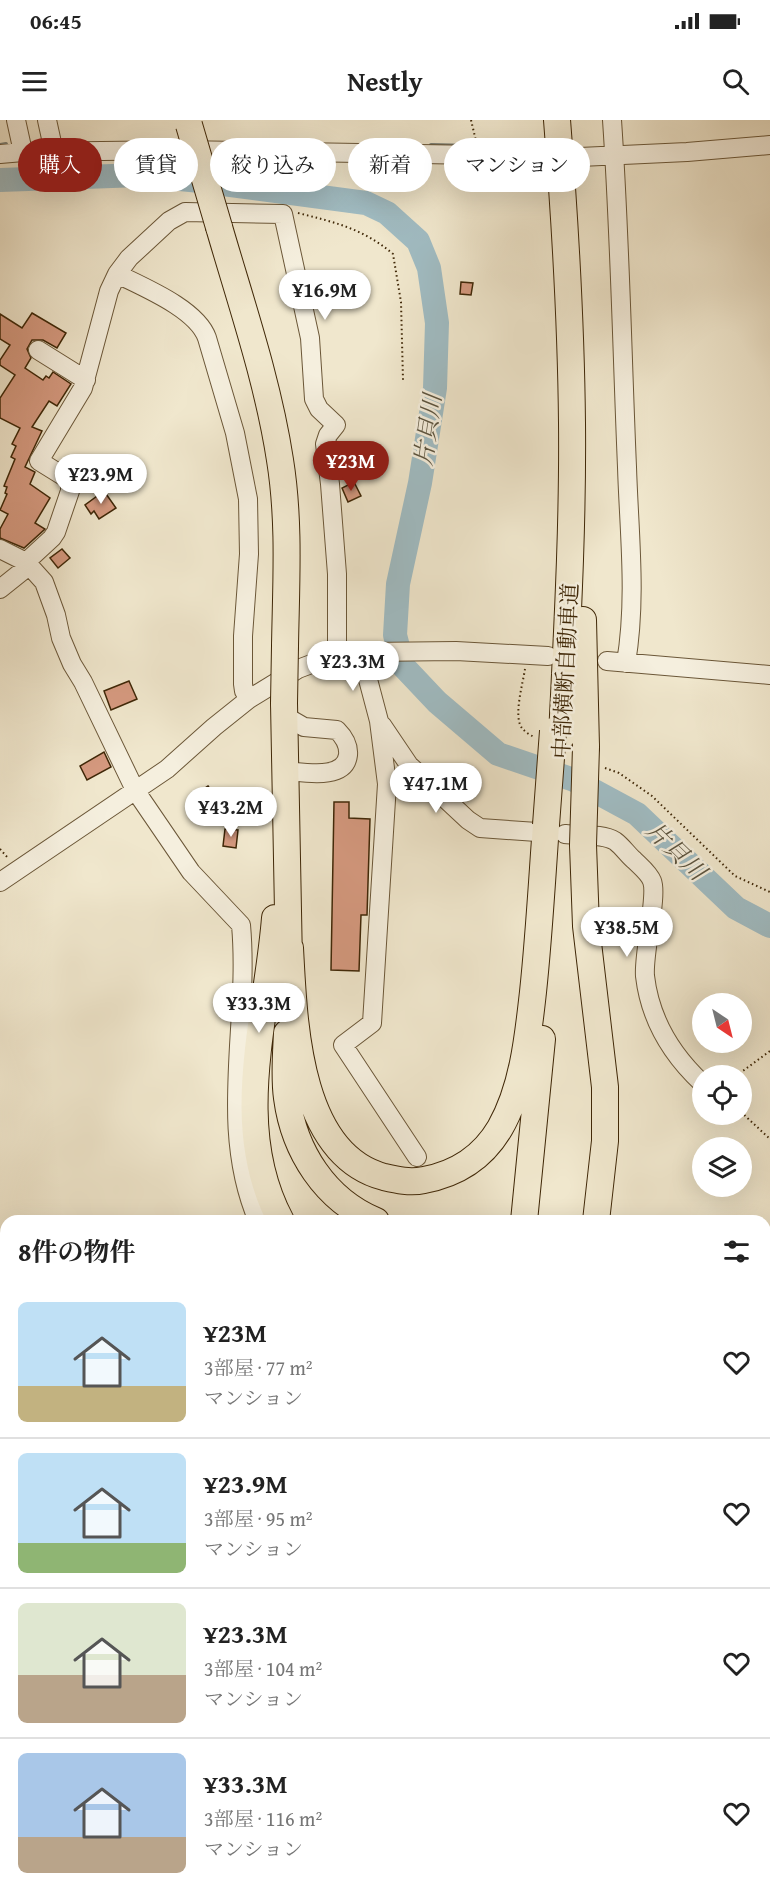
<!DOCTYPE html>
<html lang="ja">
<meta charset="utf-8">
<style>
:root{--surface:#fff;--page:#f2f2f2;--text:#222;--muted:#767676;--line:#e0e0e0;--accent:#8f2418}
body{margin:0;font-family:"Gentium Book Plus","Noto Serif JP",serif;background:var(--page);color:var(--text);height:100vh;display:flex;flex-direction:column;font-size:22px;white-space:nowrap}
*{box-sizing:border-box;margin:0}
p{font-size:20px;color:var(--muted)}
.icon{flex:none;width:33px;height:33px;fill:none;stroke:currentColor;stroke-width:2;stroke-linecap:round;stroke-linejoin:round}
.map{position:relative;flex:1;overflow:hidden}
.side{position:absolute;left:0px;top:1095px;width:771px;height:684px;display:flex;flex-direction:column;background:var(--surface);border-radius:18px 18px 0 0;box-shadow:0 6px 24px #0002}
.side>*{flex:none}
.banner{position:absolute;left:18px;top:18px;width:735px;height:54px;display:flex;gap:12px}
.needle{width:39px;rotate:145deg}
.controls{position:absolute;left:692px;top:873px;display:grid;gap:12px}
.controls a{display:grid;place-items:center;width:60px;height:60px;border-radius:50%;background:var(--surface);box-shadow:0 6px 24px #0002;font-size:30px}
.price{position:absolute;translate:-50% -51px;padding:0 14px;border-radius:21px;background:#fff;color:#222;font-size:20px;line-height:39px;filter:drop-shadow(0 2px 3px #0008)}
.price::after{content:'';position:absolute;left:50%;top:36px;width:18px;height:14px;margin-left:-9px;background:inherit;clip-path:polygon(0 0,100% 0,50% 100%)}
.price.on{background:var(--accent);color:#fff}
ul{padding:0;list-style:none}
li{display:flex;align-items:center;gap:18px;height:150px;padding:0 18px}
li+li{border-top:2px solid var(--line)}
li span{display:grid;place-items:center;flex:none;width:168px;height:120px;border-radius:9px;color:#555}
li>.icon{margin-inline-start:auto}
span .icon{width:72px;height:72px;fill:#fffc;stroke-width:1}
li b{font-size:26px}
h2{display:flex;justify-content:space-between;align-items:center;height:72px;padding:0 18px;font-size:26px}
.chip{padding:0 21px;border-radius:27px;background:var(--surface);box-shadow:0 6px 24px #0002;font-size:21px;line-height:54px}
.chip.on{background:var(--accent);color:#fff}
.status{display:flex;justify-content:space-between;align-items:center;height:42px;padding:0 30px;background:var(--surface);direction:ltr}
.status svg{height:16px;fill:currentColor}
header{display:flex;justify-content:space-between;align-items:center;height:78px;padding:0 18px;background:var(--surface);font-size:27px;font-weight:700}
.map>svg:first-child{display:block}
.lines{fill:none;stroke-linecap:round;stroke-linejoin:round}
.stream{stroke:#798078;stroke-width:4}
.river{stroke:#a0bcc3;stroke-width:24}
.building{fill:#d5997f;stroke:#3f2707;stroke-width:1.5}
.minor-casing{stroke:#6b5738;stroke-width:20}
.highway-casing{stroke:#3f2707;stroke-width:28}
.path{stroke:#3f2707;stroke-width:2;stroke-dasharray:1.5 3;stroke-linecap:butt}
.minor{stroke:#f5efde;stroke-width:18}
.highway{stroke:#f0e7cd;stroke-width:26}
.highway-bridge-casing{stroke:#3f2707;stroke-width:28;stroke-linecap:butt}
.highway-bridge{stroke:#f0e7cd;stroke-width:26}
.labels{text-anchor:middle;stroke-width:5;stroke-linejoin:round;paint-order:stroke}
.street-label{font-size:22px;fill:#3f2707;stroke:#f5efde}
.water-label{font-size:24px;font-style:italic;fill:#5c543f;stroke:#f5efde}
</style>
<div class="status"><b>06:45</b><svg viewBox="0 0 49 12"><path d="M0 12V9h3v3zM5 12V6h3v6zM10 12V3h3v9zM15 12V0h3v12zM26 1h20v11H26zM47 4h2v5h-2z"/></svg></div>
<header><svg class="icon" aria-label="menu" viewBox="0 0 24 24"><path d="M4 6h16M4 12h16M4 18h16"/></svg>Nestly<svg class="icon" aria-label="search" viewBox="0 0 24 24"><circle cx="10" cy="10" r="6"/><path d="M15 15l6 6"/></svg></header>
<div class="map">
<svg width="770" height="1779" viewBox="0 0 770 1779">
<rect width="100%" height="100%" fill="#f0e7cd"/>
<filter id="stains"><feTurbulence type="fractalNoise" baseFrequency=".00333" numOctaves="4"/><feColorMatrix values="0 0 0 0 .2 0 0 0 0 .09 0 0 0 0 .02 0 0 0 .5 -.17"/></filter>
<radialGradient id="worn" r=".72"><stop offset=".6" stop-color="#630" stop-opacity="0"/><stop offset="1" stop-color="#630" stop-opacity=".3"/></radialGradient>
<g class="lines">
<path class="stream" d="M0,25L6,24
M431,25L472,26
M481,26H497
M765,1240L770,1237
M0,1386L6,1378"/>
<path class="river" d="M0,60L140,55L200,61L366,83L387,93L418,121L429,148L437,203L435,268L420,363L398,464L395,515L403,546L437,582L498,634L574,660L637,694L736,788L770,806"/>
</g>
<path class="building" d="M461,162L473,163L471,175L460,174Z
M32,193L66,213L57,228L43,220H32L27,229L31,238L25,248L43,260L46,256L49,258L53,252L71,264L57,286L49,281L32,307L42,311L25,347L35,352L30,364L50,378L35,403L45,409L24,428L0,418V409L8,394L0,390L7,374L5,373L7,367L4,366L15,339L11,337L16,326L12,324L20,308L0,298V278L15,255L0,245V240L10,225L0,219V194L22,208Z
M354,362L361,376L348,382L342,368Z
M104,371L116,388L99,399L94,391L91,394L85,385Z
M62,429L70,438L58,448L50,438Z
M129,561L137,579L111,590L104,571Z
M104,632L111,647L87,660L80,646Z
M208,666L215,676L205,682L199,672Z
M334,682H349V698L370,699L367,795H361L359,851L331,850Z
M225,709L238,710L236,728L223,726Z"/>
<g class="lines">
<g class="minor-casing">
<path id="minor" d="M16,0L23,32
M47,0L54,32
M612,0C620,116 622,231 627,347C629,413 637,477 626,543
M0,34L23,32L181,30L548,36
M580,37L687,32L770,25
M117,154L129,138L169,101L185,92L283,94L310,218L314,279L319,289L336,305L328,315L325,324L330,364L337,454V536
M38,230L86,260
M0,429L26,442L44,462L56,495L61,518L72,544L83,562L135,670L191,752L241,805C250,904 217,1006 258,1101
M26,442L52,418L56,412L70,371V364L68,359L39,341L83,268L109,171L117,154C143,167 197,189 207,218L235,313L248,379L249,434L243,516V564L244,571L249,579
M0,469L30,445
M361,533L379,601L387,664L372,903L343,925L417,1037
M607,541L770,555
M382,605L409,645L468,700L480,708L537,712
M285,651C303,652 345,661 348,635C349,625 344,617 337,610L304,607L285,596
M565,714C579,716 602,713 615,721C622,726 628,735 634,740C640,746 649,753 652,761C658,776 643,833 645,856C650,899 671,934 702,963
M0,762L167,649L214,607L249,579L298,549L330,537L368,532L456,531L548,536
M0,1266L6,1262"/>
</g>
<g class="highway-casing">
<path id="highway" d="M557,0C565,101 571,202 572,303C573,408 567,512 562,616
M219,107C241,183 268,261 280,340C290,402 286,464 285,526
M583,500L586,627
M284,583L289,843
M583,725L586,806L605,967V1021L596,1101
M275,798C267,899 230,1006 281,1101
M290,828C294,900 297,1034 384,1057C397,1060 410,1063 424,1060C456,1054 483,1037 500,1008C523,968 528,917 533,872C539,816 542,760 546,705
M287,913C286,934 284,957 287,978C294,1031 325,1080 376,1101
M524,1101L542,919
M505,1773L506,1779"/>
</g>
<path class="path" d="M471,0L476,21
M298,93C334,102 364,109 393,134L401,182L403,260
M525,549C523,563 513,597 522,608C525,612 530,615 534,617
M605,648L619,653L652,676L735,756L770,772
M0,729L8,738
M736,956L770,931
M741,992L770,1019
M0,1172L6,1181
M765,1272L770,1269
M765,1448L770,1445
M765,1514L770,1521
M0,1669L6,1664
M765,1706L770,1703
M765,1733L770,1730
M437,1773L442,1779
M658,1779L667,1773
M699,1779L707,1773"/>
<use href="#minor" class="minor"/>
<use href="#highway" class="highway"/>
<g class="highway-bridge-casing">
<path id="highway-bridge" d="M189,5L219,107
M284,583L285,526
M546,705L553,611
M583,725L586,627"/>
</g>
<use href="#highway-bridge" class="highway-bridge"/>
</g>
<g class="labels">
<g class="street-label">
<text transform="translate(565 551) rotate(-87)" y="8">中部横断自動車道</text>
</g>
<g class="water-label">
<text transform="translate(428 310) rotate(-82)" y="8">片貝川</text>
<text transform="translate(676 731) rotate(44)" y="8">片貝川</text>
</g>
</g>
<rect width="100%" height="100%" filter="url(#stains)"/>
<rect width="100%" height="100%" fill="url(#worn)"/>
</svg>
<div class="controls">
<a><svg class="needle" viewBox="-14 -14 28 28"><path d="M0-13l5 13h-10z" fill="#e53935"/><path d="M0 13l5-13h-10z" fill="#767676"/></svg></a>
<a><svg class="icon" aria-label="locate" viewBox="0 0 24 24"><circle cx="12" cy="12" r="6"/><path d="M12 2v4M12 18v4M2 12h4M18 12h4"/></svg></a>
<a><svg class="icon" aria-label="layers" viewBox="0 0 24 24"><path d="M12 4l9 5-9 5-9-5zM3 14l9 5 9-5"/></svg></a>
</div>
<b class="price" style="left:325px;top:201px">¥16.9M</b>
<b class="price on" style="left:351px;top:372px">¥23M</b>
<b class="price" style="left:101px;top:385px">¥23.9M</b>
<b class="price" style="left:353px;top:572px">¥23.3M</b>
<b class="price" style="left:436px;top:694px">¥47.1M</b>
<b class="price" style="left:231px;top:718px">¥43.2M</b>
<b class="price" style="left:627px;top:838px">¥38.5M</b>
<b class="price" style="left:259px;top:914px">¥33.3M</b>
<div class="banner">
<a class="chip on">購入</a>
<a class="chip">賃貸</a>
<a class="chip">絞り込み</a>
<a class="chip">新着</a>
<a class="chip">マンション</a>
</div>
<section class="side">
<h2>8件の物件<svg class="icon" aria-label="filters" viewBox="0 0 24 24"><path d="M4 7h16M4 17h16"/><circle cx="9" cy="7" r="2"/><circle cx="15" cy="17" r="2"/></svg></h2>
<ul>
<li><span style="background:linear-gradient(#bfe0f5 70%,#c2b280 0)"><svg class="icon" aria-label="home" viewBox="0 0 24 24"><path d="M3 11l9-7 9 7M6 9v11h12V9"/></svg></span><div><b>¥23M</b><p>3部屋 · 77 m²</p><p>マンション</p></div><svg class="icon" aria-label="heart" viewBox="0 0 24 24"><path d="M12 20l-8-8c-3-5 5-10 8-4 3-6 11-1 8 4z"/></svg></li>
<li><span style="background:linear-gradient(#bfe0f5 75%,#8fb573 0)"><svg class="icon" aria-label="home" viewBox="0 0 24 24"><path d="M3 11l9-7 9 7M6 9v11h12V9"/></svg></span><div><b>¥23.9M</b><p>3部屋 · 95 m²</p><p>マンション</p></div><svg class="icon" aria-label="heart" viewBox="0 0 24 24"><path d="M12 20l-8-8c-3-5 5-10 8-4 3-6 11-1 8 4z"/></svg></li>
<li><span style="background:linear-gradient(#dfe7d0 60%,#b9a48a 0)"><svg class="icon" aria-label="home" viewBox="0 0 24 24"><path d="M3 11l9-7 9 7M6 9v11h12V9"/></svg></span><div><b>¥23.3M</b><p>3部屋 · 104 m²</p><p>マンション</p></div><svg class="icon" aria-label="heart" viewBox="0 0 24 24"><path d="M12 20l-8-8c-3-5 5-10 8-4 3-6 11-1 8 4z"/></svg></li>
<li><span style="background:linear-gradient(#a9c7e8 70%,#b9a48a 0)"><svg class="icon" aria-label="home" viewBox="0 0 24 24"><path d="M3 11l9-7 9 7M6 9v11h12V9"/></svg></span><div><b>¥33.3M</b><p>3部屋 · 116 m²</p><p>マンション</p></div><svg class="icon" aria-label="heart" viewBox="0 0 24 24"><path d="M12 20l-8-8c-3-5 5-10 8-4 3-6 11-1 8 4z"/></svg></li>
</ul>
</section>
</div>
